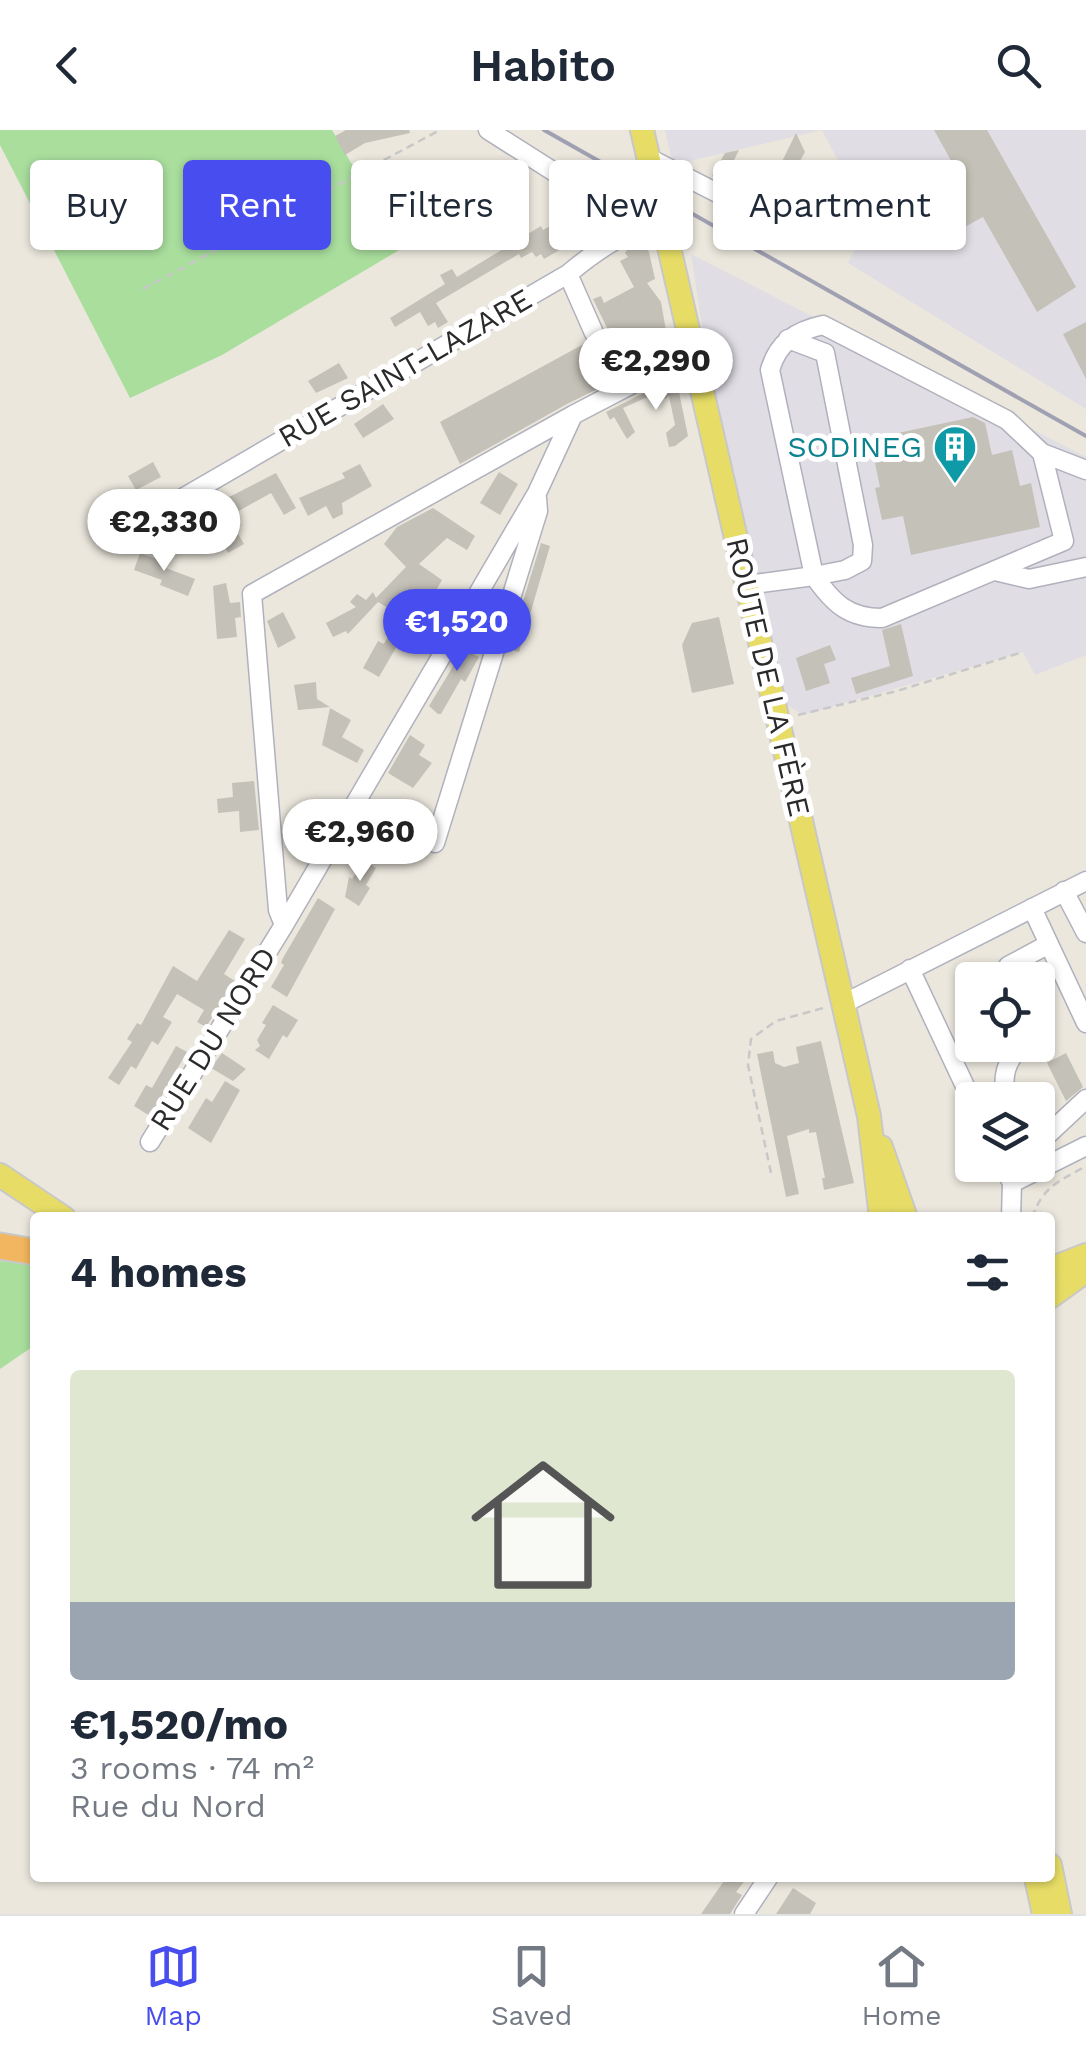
<!DOCTYPE html>
<meta charset="utf-8">
<style>
:root{--surface:#fff;--page:#f6f6f7;--text:#1f2937;--muted:#747a83;--line:#e0e1e3;--accent:#474dee}
body{margin:0;font-family:"Work Sans",sans-serif;background:var(--page);color:var(--text);height:100vh;display:flex;flex-direction:column;font-size:38px;white-space:nowrap}
*{box-sizing:border-box;margin:0}
p{font-size:32px;color:var(--muted)}
.icon{flex:none;width:55px;height:55px;fill:none;stroke:currentColor;stroke-width:2;stroke-linecap:round;stroke-linejoin:round}
.map{position:relative;flex:1;overflow:hidden}
.panel{position:absolute;left:30px;top:1082px;width:1025px;height:670px;display:flex;flex-direction:column;background:var(--surface);border-radius:10px;box-shadow:0 2px 8px #0004}
.panel>*{flex:none}
.top-card{position:absolute;left:30px;top:30px;width:1028px;height:90px;display:flex;gap:20px}
.controls{position:absolute;left:955px;top:832px;display:grid;gap:20px}
.controls a{display:grid;place-items:center;width:100px;height:100px;border-radius:10px;background:var(--surface);box-shadow:0 2px 8px #0004;font-size:50px}
.price{position:absolute;translate:-50% -85px;padding:0 22px;border-radius:35px;background:#fff;color:#222;font-size:32px;line-height:65px;filter:drop-shadow(0 2px 5px #0008)}
.price::after{content:'';position:absolute;left:50%;top:60px;width:30px;height:22px;margin-left:-15px;background:inherit;clip-path:polygon(0 0,100% 0,50% 100%)}
.price.selected{background:var(--accent);color:#fff}
ul{padding:0;list-style:none}
li{display:grid;align-content:center;gap:20px;height:530px;padding:0 40px}
li+li{border-top:2px solid var(--line)}
li span{display:grid;place-items:center;height:310px;border-radius:10px;color:#555}
li>.icon{margin-inline-start:auto}
span .icon{width:180px;height:180px;fill:#fffc;stroke-width:1}
li b{font-size:42px}
h2{display:flex;justify-content:space-between;align-items:center;height:120px;padding:0 40px;font-size:42px}
.chip{padding:0 35px;border-radius:10px;background:var(--surface);box-shadow:0 2px 8px #0004;font-size:35px;line-height:90px}
.chip.selected{background:var(--accent);color:#fff}
header{display:flex;justify-content:space-between;align-items:center;height:130px;padding:0 40px;background:var(--surface);font-size:45px;font-weight:600}
.menu{display:flex;justify-content:space-around;align-items:center;height:140px;border-top:2px solid var(--line);background:var(--surface);font-size:28px;color:var(--muted)}
.menu a{display:grid;justify-items:center;gap:5px}
.menu .selected{color:var(--accent)}
.map>svg:first-child{display:block}
.industrial{fill:#e0dde4}
.green{fill:#a9de9d}
.building{fill:#c4c1b8}
.lines{fill:none;stroke-linecap:round;stroke-linejoin:round}
.minor-casing{stroke:#b0b1bd;stroke-width:21}
.major-casing{stroke:#c8c8c8;stroke-width:26}
.highway-casing{stroke:#c8c8c8;stroke-width:29}
.path{stroke:#c8c8c8;stroke-width:2.5;stroke-dasharray:8 5;stroke-linecap:butt}
.minor{stroke:#fff;stroke-width:18}
.major{stroke:#e7dd66;stroke-width:22}
.highway{stroke:#f3b660;stroke-width:25}
.rail{stroke:#a0a0b3;stroke-width:4}
.labels{text-anchor:middle;stroke-width:10;stroke-linejoin:round;paint-order:stroke}
.street-label{font-size:30px;fill:#2a2a2a;stroke:#fff}
.culture-label{font-size:30px;fill:#0d838f;stroke:#fff;text-anchor:end}
</style>
<header><svg class="icon" aria-label="back" viewBox="0 0 24 24"><path d="M15 5l-7 7 7 7"/></svg>Habito<svg class="icon" aria-label="search" viewBox="0 0 24 24"><circle cx="10" cy="10" r="6"/><path d="M15 15l6 6"/></svg></header>
<div class="map">
<svg width="1086" height="1784" viewBox="0 0 1086 1784">
<rect width="100%" height="100%" fill="#ebe7dd"/>
<path class="industrial" d="M665,0H1086V279L848,133L870,91L822,0L673,35Z
M691,124L1086,327V525L1035,545L1023,522L803,585L757,557Z"/>
<path class="green" d="M0,0H332L401,119L222,225L130,268L0,15Z
M0,1131L35,1135V1215L0,1239Z"/>
<path class="building" d="M346,0H409L410,3L365,13L345,25L335,6Z
M934,0H987L1076,157L1037,182L983,87L961,99L942,64L963,52Z
M796,3L805,22L780,67L768,60Z
M739,20L732,34L758,46L749,65L712,46L725,23Z
M822,57L854,77L841,106L827,99L830,94L808,84Z
M573,83L578,90L590,84L598,98L544,129L541,124L536,127L532,122L521,128L519,124L436,173L448,192L438,198L435,192L428,196L420,182L395,197L390,188L445,154L440,145L452,139L457,147L541,96L543,100Z
M643,112L649,122L655,149L647,153L661,172L670,223L567,274L460,334L440,292L582,215H598L603,211L609,202L593,169L601,166L604,173L634,157L620,131L628,127L625,123L628,118Z
M1086,192V249L1063,204Z
M339,233L348,248L316,263L308,251Z
M676,247L678,258L672,263L679,262L688,306L675,316L669,317L666,303L675,295L669,266L665,269L661,261L623,278L635,302L627,309L614,287L610,290L606,282Z
M383,274L394,289L363,308L354,294Z
M973,287L985,293L992,325L1012,320L1020,356L1031,353L1040,397L911,425L903,386L882,390L878,372L875,358L880,357L875,333L890,330L884,306Z
M153,332L161,347L136,360L128,346Z
M360,334L372,356L342,373L343,384L333,389L326,376L308,386L299,368L345,348L342,343Z
M499,342L518,354L500,385L480,373Z
M276,343L296,378L284,385L271,363L228,387L244,414L228,423L204,380Z
M433,378L475,406L467,420L447,408L419,434L442,450L426,478L431,481L411,516L401,509L379,547L363,538L378,511L384,514L400,485L378,472L348,504L346,501L333,507L326,493L356,477L350,472L357,464L366,470L373,462L376,468L406,437L384,414L397,397Z
M541,413L550,416L519,522L508,519Z
M140,423L168,433L166,438L195,449L188,466L160,455L162,450L134,440Z
M226,453L230,473L240,472L241,487L235,488L237,507L217,509L213,456Z
M283,482L296,508L278,518L267,491Z
M719,487L734,554L692,563L682,515L692,493Z
M901,494L913,546L856,564L851,548L890,536L882,500Z
M475,500L483,505L473,524L479,527L465,552L461,549L441,584H438L429,576Z
M830,515L836,530L824,534L830,553L806,561L796,528Z
M316,552L317,569L330,577L298,580L294,555Z
M330,578L351,590L342,607L364,620L357,633L322,615Z
M410,605L425,615L419,625L432,633L413,658L388,643Z
M254,651L259,700L240,702L239,681L218,683L217,669L233,667L232,653Z
M392,675L397,678L400,675L409,680L394,707L378,698Z
M364,731L376,738L366,755L370,758L359,776L345,767L349,747L352,749Z
M318,768L335,779L287,867L271,857L284,835L281,833L283,828Z
M229,800L245,809L224,844L235,851L206,897L197,892L204,880L177,864L163,887L172,892L158,915L152,911L136,939L131,936L119,955L108,948L132,912L127,909L137,893L141,895L173,836L197,851Z
M273,875L298,890L287,908L283,905L269,929L255,920L260,916L257,910L266,895L262,893Z
M821,911L854,1053L824,1060L822,1048H825L816,1002L809,1003V999L787,1006L799,1064L786,1067L757,924L773,921L775,933L784,937L799,933L796,917Z
M176,916L187,922L150,986L134,976L146,955L152,958Z
M222,923L246,939L233,951L211,938Z
M1066,923L1083,957L1066,971L1047,933Z
M225,951L240,960L211,1013L188,998L206,968L212,972Z
M726,1748H747L736,1762L742,1765L730,1784H701Z
M793,1758L816,1773L810,1784H776Z"/>
<g class="lines">
<g class="minor-casing">
<path id="minor" d="M488,0L641,97
M649,28L803,107
M568,144L594,203
M1042,323L1086,340
M130,372L167,377L182,401
M167,377L568,144C597,120 626,99 664,94
M995,441L1029,449L1086,437
M747,455L814,446C833,473 848,488 882,488L1064,411L1042,323L1007,290L823,195C796,201 778,212 770,240L814,446L845,440L862,431L863,415L825,223L788,209
M435,713L538,381L537,368
M1064,761L1086,803
M1032,778L1086,893
M284,795L278,780L252,464L573,285L663,238L695,229
M910,839L972,971
M1004,850L1008,836L1049,814
M843,874L1086,751
M1008,970C1000,949 1006,929 1023,915
M1042,1010L1086,969
M150,1012L284,795L537,363L573,285
M1003,1035L1012,1053L1011,1088
M1012,1053L1086,1016
M744,1784L768,1748"/>
</g>
<g class="major-casing">
<path id="major" d="M642,0L869,986L881,1088
M881,1017L906,1088
M0,1045L64,1088
M1050,1139L1086,1125
M1050,1167L1086,1141
M1050,1735L1060,1784
M1036,1748L1044,1784"/>
</g>
<g class="highway-casing">
<path id="highway" d="M0,1116L35,1122"/>
</g>
<path class="path" d="M143,159L440,0
M611,209L626,237
M798,585L897,561L1023,522
M771,1043L748,935L751,909L776,891L827,877
M1032,1088C1043,1056 1058,1052 1086,1036"/>
<use href="#minor" class="minor"/>
<use href="#major" class="major"/>
<use href="#highway" class="highway"/>
<path class="rail" d="M544,0L1086,306"/>
</g>
<defs>
<g id="building-pin" transform="scale(2.25)"><path d="M0 17L-7.5 6A9.5 9.5 0 1 1 7.5 6Z" fill="#0f9aa8" stroke="#fff"/><path d="M-4-6H4V6H1V3H-1V6H-4ZM-2.5-4.3h1.7v1.8h-1.7ZM.8-4.3h1.7v1.8H.8ZM-2.5-1h1.7V.8h-1.7ZM.8-1h1.7V.8H.8Z" fill="#fff"/></g>
</defs>
<g fill-rule="evenodd">
<use href="#building-pin" x="955" y="317"/>
</g>
<g class="labels">
<g class="street-label">
<text transform="translate(405 238) rotate(-30)" y="10">RUE SAINT-LAZARE</text>
<text transform="translate(768 547) rotate(77)" y="10">ROUTE DE LA FÈRE</text>
<text transform="translate(213 909) rotate(-58)" y="10">RUE DU NORD</text>
</g>
<g class="culture-label">
<text x="922" y="327">SODINEG</text>
</g>
</g>
</svg>
<div class="controls">
<a><svg class="icon" aria-label="locate" viewBox="0 0 24 24"><circle cx="12" cy="12" r="6"/><path d="M12 2v4M12 18v4M2 12h4M18 12h4"/></svg></a>
<a><svg class="icon" aria-label="layers" viewBox="0 0 24 24"><path d="M12 4l9 5-9 5-9-5zM3 14l9 5 9-5"/></svg></a>
</div>
<b class="price" style="left:656px;top:283px">€2,290</b>
<b class="price" style="left:164px;top:444px">€2,330</b>
<b class="price selected" style="left:457px;top:544px">€1,520</b>
<b class="price" style="left:360px;top:754px">€2,960</b>
<div class="top-card">
<a class="chip">Buy</a>
<a class="chip selected">Rent</a>
<a class="chip">Filters</a>
<a class="chip">New</a>
<a class="chip">Apartment</a>
</div>
<section class="panel">
<h2>4 homes<svg class="icon" aria-label="filters" viewBox="0 0 24 24"><path d="M4 7h16M4 17h16"/><circle cx="9" cy="7" r="2"/><circle cx="15" cy="17" r="2"/></svg></h2>
<ul>
<li><span style="background:linear-gradient(#dfe7d0 75%,#9aa5b1 0)"><svg class="icon" aria-label="home" viewBox="0 0 24 24"><path d="M3 11l9-7 9 7M6 9v11h12V9"/></svg></span><div><b>€1,520/mo</b><p>3 rooms · 74 m²</p><p>Rue du Nord</p></div></li>
</ul>
</section>
</div>
<nav class="menu">
<a class="selected"><svg class="icon" aria-label="map" viewBox="0 0 24 24"><path d="M3 6l6-2 6 2 6-2v14l-6 2-6-2-6 2zM9 4v14M15 6v14"/></svg>Map</a>
<a><svg class="icon" aria-label="saved" viewBox="0 0 24 24"><path d="M7 4h10v16l-5-4-5 4z"/></svg>Saved</a>
<a><svg class="icon" aria-label="home" viewBox="0 0 24 24"><path d="M3 11l9-7 9 7M6 9v11h12V9"/></svg>Home</a>
</nav>
